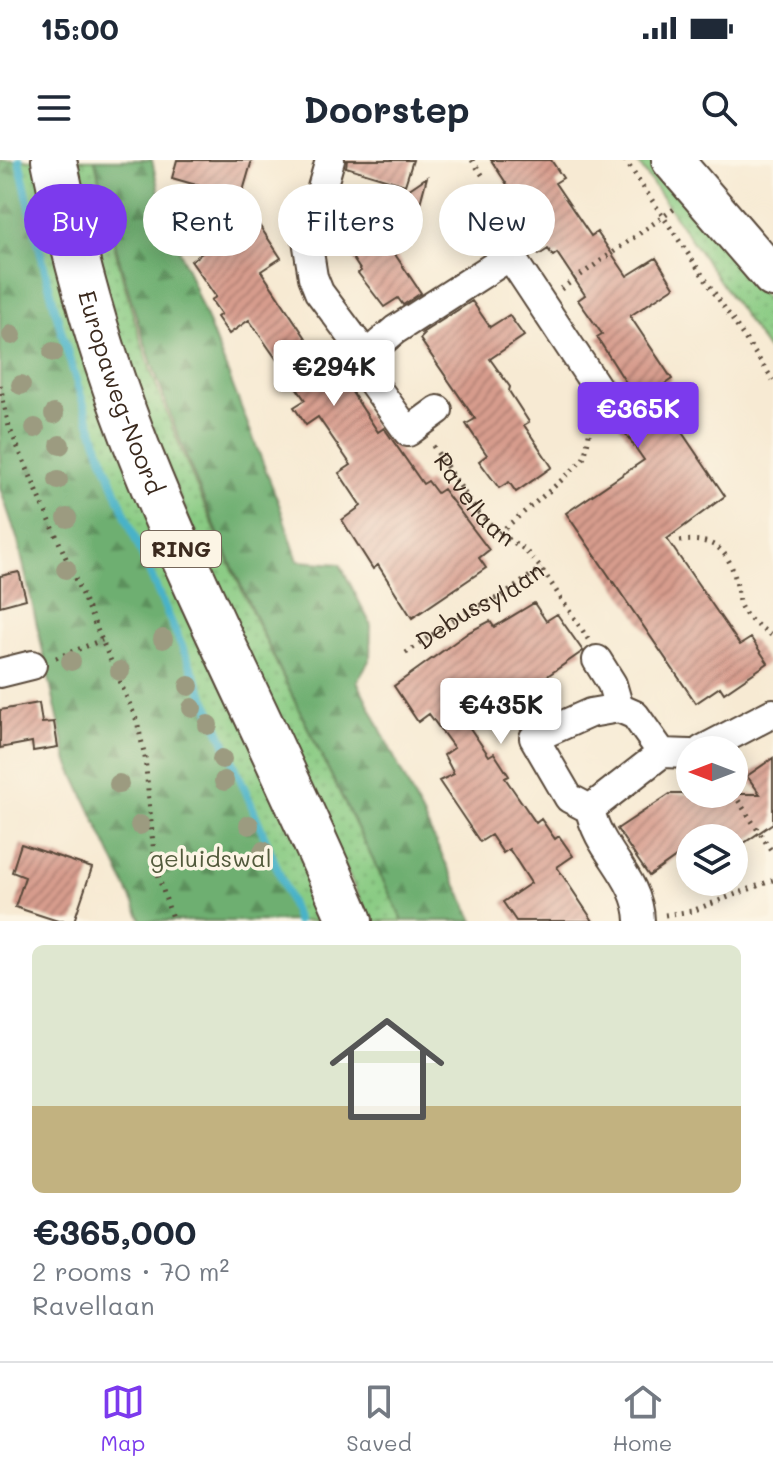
<!DOCTYPE html>
<meta charset="utf-8">
<style>
:root{--surface:#fff;--page:#f6f6f7;--text:#1f2937;--muted:#747a83;--line:#e0e1e3;--accent:#7c3aed}
body{margin:0;font-family:Mali,sans-serif;background:var(--page);color:var(--text);height:100vh;display:flex;flex-direction:column;font-size:30px;white-space:nowrap}
*{box-sizing:border-box;margin:0}
p{font-size:26px;color:var(--muted)}
.icon{flex:none;width:44px;height:44px;fill:none;stroke:currentColor;stroke-width:2;stroke-linecap:round;stroke-linejoin:round}
.map{position:relative;height:761px;overflow:hidden}
.panel{display:flex;flex-direction:column;background:var(--surface);flex:1}
.panel>*{flex:none}
.top-card{position:absolute;left:24px;top:24px;width:726px;height:72px;display:flex;gap:16px}
.needle{width:52px;rotate:270deg}
.fabs{position:absolute;left:676px;top:576px;display:grid;gap:16px}
.fabs a{display:grid;place-items:center;width:72px;height:72px;border-radius:50%;background:var(--surface);box-shadow:0 4px 20px #0003;font-size:40px}
.price{position:absolute;translate:-50% -68px;padding:0 18px;border-radius:8px;background:#fff;color:#222;font-size:26px;line-height:52px;filter:drop-shadow(0 2px 4px #0008)}
.price::after{content:'';position:absolute;left:50%;top:48px;width:24px;height:18px;margin-left:-12px;background:inherit;clip-path:polygon(0 0,100% 0,50% 100%)}
.price.selected{background:var(--accent);color:#fff}
ul{padding:0;list-style:none}
li{display:grid;align-content:center;gap:16px;height:424px;padding:0 32px}
li+li{border-top:2px solid var(--line)}
li span{display:grid;place-items:center;height:248px;border-radius:12px;color:#555}
li>.icon{margin-inline-start:auto}
span .icon{width:144px;height:144px;fill:#fffc;stroke-width:1}
li b{font-size:34px}
.chip{padding:0 28px;border-radius:36px;background:var(--surface);box-shadow:0 4px 20px #0003;font-size:28px;line-height:72px}
.chip.selected{background:var(--accent);color:#fff}
.status{display:flex;justify-content:space-between;align-items:center;height:56px;padding:0 40px;background:var(--surface);direction:ltr}
.status svg{height:22px;fill:currentColor}
header{display:flex;justify-content:space-between;align-items:center;height:104px;padding:0 32px;background:var(--surface);font-size:36px;font-weight:700}
.dock{display:flex;justify-content:space-around;align-items:center;height:112px;border-top:2px solid var(--line);background:var(--surface);font-size:22px;color:var(--muted)}
.dock a{display:grid;justify-items:center;gap:4px}
.dock .selected{color:var(--accent)}
.map>svg:first-child{display:block}
.grass{fill:url(#grass-dots);stroke:#627a50;stroke-width:2}
.forest{fill:url(#forest-firs);stroke:#546c48;stroke-width:2}
.lines{fill:none;stroke-linecap:round;stroke-linejoin:round}
.stream{stroke:#49b2c8;stroke-width:8}
.building{fill:url(#building-hatch)}
.street-casing{stroke:#574739;stroke-width:32}
.secondary-casing{stroke:#574739;stroke-width:44}
.primary-casing{stroke:#574739;stroke-width:48}
.path{stroke:#574739;stroke-width:5;stroke-dasharray:2 6;stroke-linecap:butt}
.street{stroke:#fff;stroke-width:28}
.secondary{stroke:#fff;stroke-width:40}
.primary{stroke:#fff;stroke-width:44}
.tree{fill:#9c9b80}
.labels{text-anchor:middle;stroke-width:7;stroke-linejoin:round;paint-order:stroke}
.shield{fill:#fcf5e5;stroke:#75675a;stroke-width:2}
.shield-label{font-size:22px;font-weight:bold;fill:#3b2a1e}
.street-label{font-size:24px;fill:#3b2a1e;stroke:#fcf5e5}
.park-label{font-size:24px;fill:#525a3c;stroke:#fcf5e5}
</style>
<div class="status"><b>15:00</b><svg viewBox="0 0 49 12"><path d="M0 12V9h3v3zM5 12V6h3v6zM10 12V3h3v9zM15 12V0h3v12zM26 1h20v11H26zM47 4h2v5h-2z"/></svg></div>
<header><svg class="icon" aria-label="menu" viewBox="0 0 24 24"><path d="M4 6h16M4 12h16M4 18h16"/></svg>Doorstep<svg class="icon" aria-label="search" viewBox="0 0 24 24"><circle cx="10" cy="10" r="6"/><path d="M15 15l6 6"/></svg></header>
<div class="map">
<svg width="773" height="761" viewBox="0 0 773 761">
<defs>
<pattern id="grass-dots" width="8" height="8" patternUnits="userSpaceOnUse" patternTransform="scale(2)"><rect width="8" height="8" fill="#89cb83"/><path d="M2 2h.1M6 6h.1" fill="none" stroke="#77ae71" stroke-width="1.8" stroke-linecap="round"/></pattern>
<pattern id="forest-firs" width="22" height="20" patternUnits="userSpaceOnUse" patternTransform="scale(2)"><rect width="22" height="20" fill="#6eaf71"/><path d="M5 1l3.5 6h-7zM16 11l3.5 6h-7z" fill="#5c8f5c"/></pattern>
<pattern id="building-hatch" width="6" height="6" patternUnits="userSpaceOnUse" patternTransform="scale(2)"><rect width="6" height="6" fill="#d79c8d"/><path d="M-1 1l2-2M0 6l6-6M5 7l2-2" fill="none" stroke="#b07f73"/></pattern>
</defs>
<rect width="100%" height="100%" fill="#fcf5e5"/>
<filter id="ink" filterUnits="userSpaceOnUse"><feTurbulence type="fractalNoise" baseFrequency=".0125" numOctaves="2"/><feDisplacementMap in="SourceGraphic" scale="16" xChannelSelector="R" yChannelSelector="G"/><feConvolveMatrix kernelMatrix="1 2 1 2 8 2 1 2 1" color-interpolation-filters="sRGB"/></filter>
<filter id="wash" filterUnits="userSpaceOnUse"><feTurbulence type="fractalNoise" baseFrequency=".006" numOctaves="4" result="noise"/><feDisplacementMap in="SourceGraphic" scale="32" xChannelSelector="R" yChannelSelector="G"/><feGaussianBlur stdDeviation="1.8" result="paint"/><feColorMatrix in="noise" values="0 0 0 0 0 0 0 0 0 0 0 0 0 0 0 0 0 1.4 0 .05"/><feComposite in="paint" operator="in"/></filter>
<g filter="url(#wash)">
<rect width="100%" height="100%" fill="#f7ead3"/>
<path class="grass" d="M20,0H37L332,761H297C241,605 164,458 105,303C67,206 42,102 20,0Z
M72,0H95C111,78 131,158 159,233C227,414 318,588 403,761H370L216,427L127,207Z
M636,0H650L773,147V198Z"/>
<path class="forest" d="M0,0H19C42,102 67,206 105,303C164,458 241,605 297,761H142L68,602L18,381L0,328Z
M95,0H152L162,45L279,344L298,401L340,404L371,465L370,499L357,521L474,761H403C283,515 151,270 95,0Z"/>
<g class="lines">
<path class="stream" d="M19,0C42,102 67,206 105,303C164,458 241,605 297,761"/>
</g>
<g id="blocks">
<path class="building" d="M177,0H252L241,38L281,98L261,111L314,190L321,185L378,272L384,268L423,324L428,321L437,333L443,329L489,390L479,398L486,408L412,458L378,405L373,409L342,360L361,346L339,313L351,305L318,257L306,265L294,247L305,240L249,160L229,174L217,157L221,154L211,140L216,137L191,101L202,93L188,72L238,37L172,18Z
M347,0H413L405,25L346,7Z
M491,0H551L563,18L555,23L591,76L597,72L627,116L656,98L674,127L630,156L672,219L659,228L666,240L662,243L725,336L667,379L740,485L751,478L768,503L724,533L720,527L696,543L566,353L644,300L613,256L635,237L597,177L602,174L578,140L585,135L557,93L553,96L548,89L539,95L510,54L521,46Z
M427,17L415,62L386,81L421,133L403,145L398,138L384,147L358,113L361,111L348,91L370,76L361,62Z
M472,141L490,167L509,155L524,176L490,199L510,227L509,231L529,262L524,265L552,307L516,332L509,322L499,328L479,301L487,295L466,264L475,259L420,179L424,175L422,173Z
M19,412L26,439L0,446V416Z
M534,443L546,461L557,454L583,491L536,524L560,535L552,551L536,559L524,553L514,538L506,544L493,525L457,549L489,596L494,593L509,616L505,618L536,663L541,659L555,679L559,676L573,696L557,707L593,761H516L503,742L531,723L509,689L503,693L491,675L480,682L439,621L454,614L444,595L454,588L429,554L418,562L394,526L469,472L490,461L494,467Z
M39,543L42,563L54,562L58,587L33,591L32,582L0,588V550Z
M773,598V663L734,690V678H690V687L649,716L617,669L670,634H760L747,616Z
M21,684L92,708L74,761H58L15,747L25,717L12,712Z"/>
</g>
</g>
<g filter="url(#ink)">
<use href="#blocks" fill-opacity="0" stroke="#574739" stroke-width="2"/>
<g class="lines">
<g class="street-casing">
<path id="street" d="M330,0L307,80L313,117L319,132L366,195L368,216L408,272L438,250
M485,44L510,96
M366,195L395,170L510,96L606,241
M597,500L612,524L619,548L635,555L662,593
M0,513L32,505
M619,548L590,553L534,578L569,638L590,649C598,691 639,717 640,761
M702,590L773,553
M590,649L662,593L690,594"/>
</g>
<g class="secondary-casing">
<path id="secondary" d="M672,0L773,117"/>
</g>
<g class="primary-casing">
<g id="primary">
<path id="s3" d="M54,0C73,93 98,185 132,274C196,440 281,597 350,761"/>
</g>
</g>
<g class="path">
<path d="M472,0L485,19"/>
<path d="M625,0L773,220"/>
<path d="M561,129L674,49"/>
<path d="M0,225L9,267L137,561L145,597L155,706L173,761"/>
<path id="s1" d="M433,286L476,350L499,373L524,389L541,408L588,479"/>
<path d="M499,373C513,361 580,307 584,297C588,286 589,272 591,260"/>
<path d="M680,381C716,377 730,391 737,426C738,432 738,440 740,445C746,459 761,468 773,476"/>
<path id="s2" d="M406,493L467,451L504,435L541,408"/>
<path d="M56,498L102,480"/>
<path d="M734,634L773,693"/>
<path d="M665,755L692,751L773,720"/>
</g>
<use href="#street" class="street"/>
<use href="#secondary" class="secondary"/>
<use href="#primary" class="primary"/>
</g>
<g class="tree">
<circle cx="12" cy="175" r="10"/>
<circle cx="53" cy="192" r="10"/>
<circle cx="21" cy="225" r="10"/>
<circle cx="54" cy="254" r="10"/>
<circle cx="35" cy="268" r="10"/>
<circle cx="60" cy="285" r="10"/>
<circle cx="58" cy="320" r="10"/>
<circle cx="67" cy="358" r="10"/>
<circle cx="66" cy="409" r="10"/>
<circle cx="163" cy="479" r="10"/>
<circle cx="71" cy="501" r="10"/>
<circle cx="120" cy="511" r="10"/>
<circle cx="189" cy="526" r="10"/>
<circle cx="192" cy="548" r="10"/>
<circle cx="208" cy="565" r="10"/>
<circle cx="222" cy="599" r="10"/>
<circle cx="224" cy="621" r="10"/>
<circle cx="119" cy="624" r="10"/>
<circle cx="140" cy="665" r="10"/>
<circle cx="249" cy="665" r="10"/>
<circle cx="263" cy="691" r="10"/>
</g>
</g>
<g class="labels">
<rect class="shield" x="141" y="371" width="80" height="36" rx="6"/>
<g class="shield-label">
<text x="181" y="397">RING</text>
</g>
<g class="street-label">
<text dy="8" stroke="none"><textPath href="#s3" startOffset="242">Europaweg-Noord</textPath></text>
<text dy="8" stroke="none"><textPath href="#s1" startOffset="68">Ravellaan</textPath></text>
<text dy="8" stroke="none"><textPath href="#s2" startOffset="88">Debussylaan</textPath></text>
</g>
<g class="park-label">
<text x="211" y="707">geluidswal</text>
</g>
</g>
</svg>
<div class="fabs">
<a><svg class="needle" viewBox="-14 -14 28 28"><path d="M0-13l5 13h-10z" fill="#e53935"/><path d="M0 13l5-13h-10z" fill="#747a83"/></svg></a>
<a><svg class="icon" aria-label="layers" viewBox="0 0 24 24"><path d="M12 4l9 5-9 5-9-5zM3 14l9 5 9-5"/></svg></a>
</div>
<b class="price" style="left:334px;top:248px">€294K</b>
<b class="price selected" style="left:638px;top:290px">€365K</b>
<b class="price" style="left:501px;top:586px">€435K</b>
<div class="top-card">
<a class="chip selected">Buy</a>
<a class="chip">Rent</a>
<a class="chip">Filters</a>
<a class="chip">New</a>
</div>
</div>
<section class="panel">
<ul>
<li><span style="background:linear-gradient(#dfe7d0 65%,#c2b280 0)"><svg class="icon" aria-label="home" viewBox="0 0 24 24"><path d="M3 11l9-7 9 7M6 9v11h12V9"/></svg></span><div><b>€365,000</b><p>2 rooms · 70 m²</p><p>Ravellaan</p></div></li>
</ul>
</section>
<nav class="dock">
<a class="selected"><svg class="icon" aria-label="map" viewBox="0 0 24 24"><path d="M3 6l6-2 6 2 6-2v14l-6 2-6-2-6 2zM9 4v14M15 6v14"/></svg>Map</a>
<a><svg class="icon" aria-label="saved" viewBox="0 0 24 24"><path d="M7 4h10v16l-5-4-5 4z"/></svg>Saved</a>
<a><svg class="icon" aria-label="home" viewBox="0 0 24 24"><path d="M3 11l9-7 9 7M6 9v11h12V9"/></svg>Home</a>
</nav>
